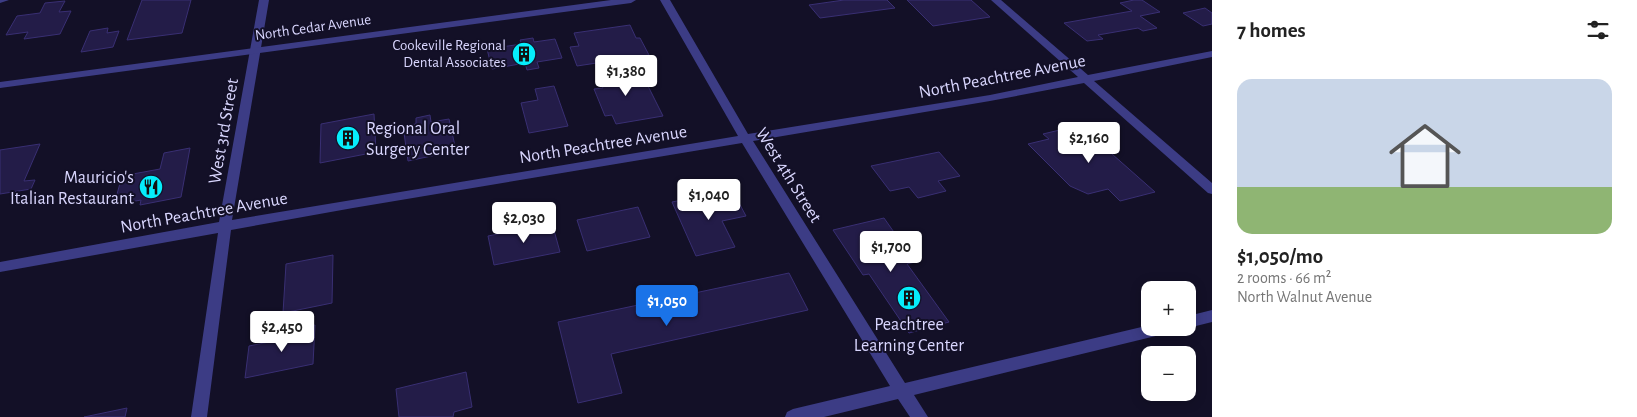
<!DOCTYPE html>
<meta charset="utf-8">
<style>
:root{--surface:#fff;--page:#f6f6f6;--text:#222;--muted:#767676;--accent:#1a73e8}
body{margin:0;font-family:"Alegreya Sans",sans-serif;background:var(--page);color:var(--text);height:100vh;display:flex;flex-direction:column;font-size:19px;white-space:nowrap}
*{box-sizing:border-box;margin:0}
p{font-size:16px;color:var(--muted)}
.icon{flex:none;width:28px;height:28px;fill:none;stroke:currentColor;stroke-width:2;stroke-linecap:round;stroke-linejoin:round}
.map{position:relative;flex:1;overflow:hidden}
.drawer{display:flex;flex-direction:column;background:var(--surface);width:425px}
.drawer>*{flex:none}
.fabs{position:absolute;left:1141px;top:281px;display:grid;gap:10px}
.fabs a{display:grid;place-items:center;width:55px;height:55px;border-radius:10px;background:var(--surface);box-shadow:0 2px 12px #0003;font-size:25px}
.price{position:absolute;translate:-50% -42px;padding:0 11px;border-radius:5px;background:#fff;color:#222;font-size:16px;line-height:32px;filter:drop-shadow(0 1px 2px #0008)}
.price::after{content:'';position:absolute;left:50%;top:30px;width:15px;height:11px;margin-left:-8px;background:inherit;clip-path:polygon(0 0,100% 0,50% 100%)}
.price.current{background:var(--accent);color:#fff}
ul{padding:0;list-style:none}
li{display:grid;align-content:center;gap:10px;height:265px;padding:0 25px}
li span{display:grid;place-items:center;height:155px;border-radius:15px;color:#555}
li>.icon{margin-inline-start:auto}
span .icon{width:90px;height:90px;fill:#fffc;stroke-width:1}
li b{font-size:21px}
h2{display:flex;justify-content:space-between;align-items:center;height:60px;padding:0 25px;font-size:21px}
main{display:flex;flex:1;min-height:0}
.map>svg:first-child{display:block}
.building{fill:#231c48;stroke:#392f73}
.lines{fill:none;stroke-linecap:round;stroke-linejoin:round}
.service{fill:#3c3c85;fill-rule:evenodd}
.minor{fill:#3c3c85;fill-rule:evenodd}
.tertiary{fill:#3c3c85;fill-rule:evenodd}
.labels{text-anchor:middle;stroke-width:4;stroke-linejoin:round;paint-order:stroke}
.far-street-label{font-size:15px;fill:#d9d6fe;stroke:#131027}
.far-poi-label{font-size:15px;fill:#d9d6fe;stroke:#131027;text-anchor:end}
.street-label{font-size:18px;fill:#d9d6fe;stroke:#131027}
.poi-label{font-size:18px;fill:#d9d6fe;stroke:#131027;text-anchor:start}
</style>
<main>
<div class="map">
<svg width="1212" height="417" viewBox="0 0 1212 417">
<rect width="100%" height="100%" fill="#131027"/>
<path class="building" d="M142,0H191L182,33L127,40Z
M844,0H887L895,8L820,18L809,5Z
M907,0H971L990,17L933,26Z
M1134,0H1142L1160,12L1140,16L1157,28L1143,31L1138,28L1098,35L1103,39L1087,41L1064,23L1132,11L1120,3Z
M65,1L59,12L71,11L60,34L24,39L28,32L6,35L17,16L40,13L45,3Z
M1205,8L1212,13V24L1203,26L1183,13Z
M630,25L636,38H640L649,55L577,66L570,47L579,46L574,33Z
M108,28L107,33L119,31L113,47L81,52L90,31Z
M533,38L534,42L555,39L562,58L537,62L539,68L527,70L525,63L492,69L487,49L522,44L520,40Z
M622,67L627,77L642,74L663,116L616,124L612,115L605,116L594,89L603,88L599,80L605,79L601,70Z
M554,86L568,126L529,133L521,103L538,100L535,89Z
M374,114L376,152L320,163L321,124Z
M430,115L431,122L449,119L455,146L436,149V155L408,161L403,126L416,124V118Z
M1068,128L1073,133L1088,130L1098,138L1102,137L1119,152L1112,154L1155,192L1120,201L1108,189L1088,194L1070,186L1028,144L1049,139L1043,134Z
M40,144L24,181L35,180L31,189L0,194V150Z
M190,148L181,197L140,205L141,200L114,205L122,176L160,169L164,153Z
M939,152L960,176L938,181L946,191L918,198L909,187L890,191L871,166Z
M732,190L746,216L722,221L735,247L696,256L672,202Z
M638,207L650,237L587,251L577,220Z
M884,218L915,262L907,264L949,322L909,333L869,274L863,275L833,230Z
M552,223L560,252L494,265L488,236Z
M333,255L332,303L283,313L286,264Z
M789,273L808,310L611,354L622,393L578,403L558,322Z
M315,325L313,364L245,378L249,346L279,340L280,332Z
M466,372L472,407L454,412L453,417H399L396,389Z
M127,408L125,417H84Z"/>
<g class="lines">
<path class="service" d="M0,0H9L0,3Z"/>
<path class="minor" d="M259,0H269L232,220L738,136L660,0H670L748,134L990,95L1078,77L991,0H1001L1088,75L1212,51V57L1094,81L1212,183V194L1208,193L1084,83L990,101L753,141L905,383L1150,325V328H1171L1169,332L1164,334L914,395L928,417H910L898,399L824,417H785L787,412L793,409L890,386L742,143L353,208L231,230L207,417H191L218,233L0,272V262L219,222Z
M1212,310V322L1188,328H1186H1188V316Z"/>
<path class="tertiary" d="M611,0H636L631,3L0,88V82Z"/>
</g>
<defs>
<g id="building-disc" transform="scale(1.25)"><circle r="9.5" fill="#06edfb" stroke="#131027"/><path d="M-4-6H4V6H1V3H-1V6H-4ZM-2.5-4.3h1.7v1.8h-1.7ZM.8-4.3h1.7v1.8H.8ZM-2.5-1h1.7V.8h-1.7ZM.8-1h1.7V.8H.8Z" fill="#111"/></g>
<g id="restaurant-disc" transform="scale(1.25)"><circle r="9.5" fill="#06edfb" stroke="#131027"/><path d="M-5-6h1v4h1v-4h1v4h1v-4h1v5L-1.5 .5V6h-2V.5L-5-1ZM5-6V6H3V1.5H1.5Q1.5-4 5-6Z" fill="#111"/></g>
</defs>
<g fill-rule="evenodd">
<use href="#building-disc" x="524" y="54"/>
<use href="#building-disc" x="348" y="138"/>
<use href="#restaurant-disc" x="151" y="187"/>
<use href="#building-disc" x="909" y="298"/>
</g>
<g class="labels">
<g class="far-street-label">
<text transform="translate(313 27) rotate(-8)" y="5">North Cedar Avenue</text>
</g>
<g class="far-poi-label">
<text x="506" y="50">Cookeville Regional<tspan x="506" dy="17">Dental Associates</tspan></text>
</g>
<g class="street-label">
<text transform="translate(1002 76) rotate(-11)" y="6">North Peachtree Avenue</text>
<text transform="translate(223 131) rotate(-80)" y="6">West 3rd Street</text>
<text transform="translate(603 144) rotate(-9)" y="6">North Peachtree Avenue</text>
<text transform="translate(789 175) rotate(58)" y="6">West 4th Street</text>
<text transform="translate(204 212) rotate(-10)" y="6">North Peachtree Avenue</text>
</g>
<g class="poi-label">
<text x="366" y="134">Regional Oral<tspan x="366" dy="21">Surgery Center</tspan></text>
<text x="134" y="183" text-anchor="end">Mauricio's<tspan x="134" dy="21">Italian Restaurant</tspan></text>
<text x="909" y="330" text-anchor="middle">Peachtree<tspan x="909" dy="21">Learning Center</tspan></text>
</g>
</g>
</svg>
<div class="fabs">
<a>+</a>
<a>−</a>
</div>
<b class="price" style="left:626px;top:97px">$1,380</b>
<b class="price" style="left:1089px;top:164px">$2,160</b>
<b class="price" style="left:709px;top:221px">$1,040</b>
<b class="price" style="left:524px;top:244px">$2,030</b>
<b class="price" style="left:891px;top:273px">$1,700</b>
<b class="price current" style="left:667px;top:327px">$1,050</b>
<b class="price" style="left:282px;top:353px">$2,450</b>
</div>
<section class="drawer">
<h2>7 homes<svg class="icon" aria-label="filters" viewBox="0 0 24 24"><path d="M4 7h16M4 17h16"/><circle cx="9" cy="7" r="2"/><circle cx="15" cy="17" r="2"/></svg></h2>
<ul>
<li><span style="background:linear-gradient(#c9d6e8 70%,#8fb573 0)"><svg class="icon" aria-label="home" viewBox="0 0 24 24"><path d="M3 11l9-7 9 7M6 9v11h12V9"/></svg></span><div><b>$1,050/mo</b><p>2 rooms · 66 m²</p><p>North Walnut Avenue</p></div></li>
</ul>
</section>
</main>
